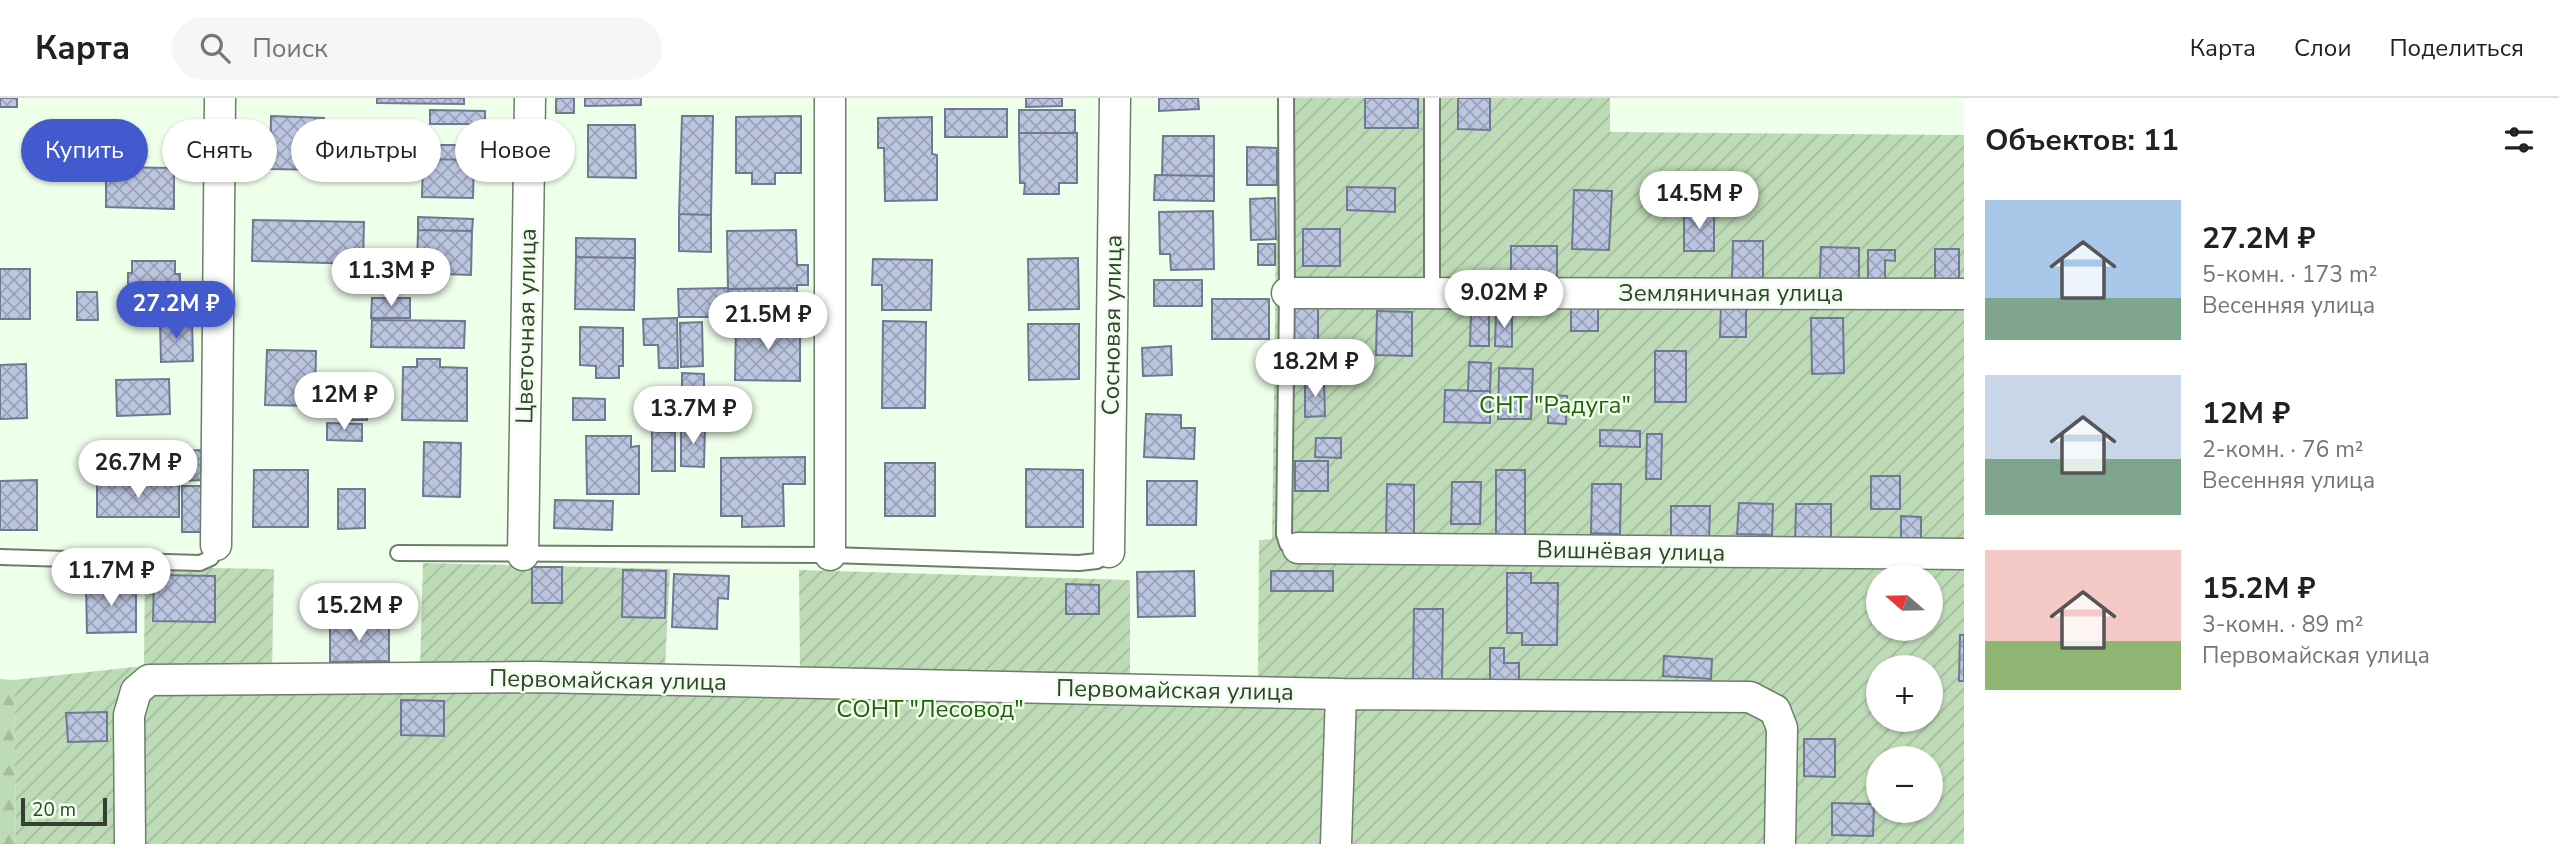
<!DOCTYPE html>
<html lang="ru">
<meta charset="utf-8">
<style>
:root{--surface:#fff;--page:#f6f6f6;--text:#202124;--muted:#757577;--line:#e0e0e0;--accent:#425ace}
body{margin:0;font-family:"Nunito Sans",sans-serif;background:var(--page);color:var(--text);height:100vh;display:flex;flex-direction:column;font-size:26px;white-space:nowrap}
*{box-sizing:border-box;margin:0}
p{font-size:23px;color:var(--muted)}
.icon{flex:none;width:38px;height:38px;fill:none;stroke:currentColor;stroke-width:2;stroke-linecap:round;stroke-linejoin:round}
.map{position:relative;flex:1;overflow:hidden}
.details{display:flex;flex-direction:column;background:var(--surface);width:595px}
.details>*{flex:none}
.top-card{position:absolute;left:21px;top:21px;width:665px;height:63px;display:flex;gap:14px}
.needle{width:46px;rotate:290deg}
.fabs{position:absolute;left:1866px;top:466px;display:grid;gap:14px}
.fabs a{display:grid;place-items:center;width:77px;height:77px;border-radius:50%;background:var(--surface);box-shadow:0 2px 5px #0004;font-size:35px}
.scale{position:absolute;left:21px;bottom:18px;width:86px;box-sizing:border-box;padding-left:7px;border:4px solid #373f35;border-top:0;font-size:19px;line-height:24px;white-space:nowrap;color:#373f35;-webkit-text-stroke:5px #eeffea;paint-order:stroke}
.price{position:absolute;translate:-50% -60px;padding:0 16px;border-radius:24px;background:#fff;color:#222;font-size:23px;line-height:46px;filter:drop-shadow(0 2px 4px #0008)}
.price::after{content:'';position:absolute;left:50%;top:42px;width:21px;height:16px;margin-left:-10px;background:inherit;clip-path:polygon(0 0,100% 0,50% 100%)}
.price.on{background:var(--accent);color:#fff}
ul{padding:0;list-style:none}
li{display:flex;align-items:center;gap:21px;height:175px;padding:0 21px}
li span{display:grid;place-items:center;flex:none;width:196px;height:140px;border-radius:0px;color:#555}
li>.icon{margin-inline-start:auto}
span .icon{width:84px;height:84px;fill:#fffc;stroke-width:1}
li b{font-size:30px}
h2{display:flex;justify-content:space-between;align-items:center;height:84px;padding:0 21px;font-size:30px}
.tag{padding:0 24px;border-radius:32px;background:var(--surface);box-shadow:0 2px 5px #0004;font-size:24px;line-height:63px}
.tag.on{background:var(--accent);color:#fff}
header{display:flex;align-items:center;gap:42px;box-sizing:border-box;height:98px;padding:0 35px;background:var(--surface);border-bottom:2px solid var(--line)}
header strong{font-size:33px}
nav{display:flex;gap:38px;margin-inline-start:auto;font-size:24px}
.search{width:490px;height:63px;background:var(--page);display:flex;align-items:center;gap:18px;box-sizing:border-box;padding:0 24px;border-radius:38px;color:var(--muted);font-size:26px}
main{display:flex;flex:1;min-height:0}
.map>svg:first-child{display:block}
.forest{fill:url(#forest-firs)}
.garden{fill:url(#garden-furrows);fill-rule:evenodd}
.building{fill:url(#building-cross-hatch);stroke:#707992;stroke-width:2}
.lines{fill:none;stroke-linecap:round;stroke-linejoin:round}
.lane-casing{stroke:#6c7f68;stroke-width:18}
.street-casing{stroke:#6c7f68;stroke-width:33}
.lane{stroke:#fff;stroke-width:14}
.street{stroke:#fff;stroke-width:30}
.labels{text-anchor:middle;stroke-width:5;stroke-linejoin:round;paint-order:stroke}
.street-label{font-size:24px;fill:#373f35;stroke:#eeffea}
.park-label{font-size:24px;fill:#205f0d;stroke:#eeffea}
</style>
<header>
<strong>Карта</strong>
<div class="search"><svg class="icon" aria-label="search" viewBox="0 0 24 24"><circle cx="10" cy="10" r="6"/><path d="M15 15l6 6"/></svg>Поиск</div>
<nav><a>Карта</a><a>Слои</a><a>Поделиться</a></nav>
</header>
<main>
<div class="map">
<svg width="1964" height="746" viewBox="0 0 1964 746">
<defs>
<pattern id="forest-firs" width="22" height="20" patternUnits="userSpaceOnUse" patternTransform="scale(1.75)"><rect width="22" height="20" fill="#bddbb6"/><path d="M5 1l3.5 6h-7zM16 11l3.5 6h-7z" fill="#a3bd9d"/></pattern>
<pattern id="garden-furrows" width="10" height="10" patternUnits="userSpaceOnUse" patternTransform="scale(1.75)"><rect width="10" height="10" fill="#bddbb6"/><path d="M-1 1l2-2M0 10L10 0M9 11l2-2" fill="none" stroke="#a3bd9d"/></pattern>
<pattern id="building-cross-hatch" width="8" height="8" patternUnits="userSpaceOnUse" patternTransform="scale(1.75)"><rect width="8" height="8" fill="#bcc6e1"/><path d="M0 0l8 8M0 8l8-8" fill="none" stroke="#9aa2b7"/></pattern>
</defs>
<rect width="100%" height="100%" fill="#eeffea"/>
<path class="forest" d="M0,581L14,582L16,746H0Z"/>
<path class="garden" d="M1278,0H1610V34L1964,37V746H16L14,582L144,568L145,469L274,471L272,573L420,570L423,465L670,471L665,569L800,574L799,472L1130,482V578L1258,579L1259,442L1272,441ZM1878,478H1930V530H1878ZM1878,569H1930V621H1878ZM1878,660H1930V712H1878Z"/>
<path class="building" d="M0,0H17V9H0Z
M377,0H464V6L377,5Z
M556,0H574V15H556Z
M585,0H641V7L585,8Z
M1026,0H1062V8L1026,9Z
M1159,0H1198L1199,11L1159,13Z
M1365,0H1418V30H1365Z
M1458,0H1490V32L1458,31Z
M945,11H1007V39H945Z
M430,12L485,13V26H430Z
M1019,12H1075V35H1019Z
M271,18L324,20L322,72L270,71Z
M682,18H713L711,117L679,116Z
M801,18V75H775V86H752V75H736V19Z
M932,19V56L937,57V102L885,103L884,50H878V20Z
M588,27H635L636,80L588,79Z
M78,31H98L99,71L79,72Z
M1019,35H1077V85H1059V96H1024L1025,85H1020Z
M1163,38H1214V78L1162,77Z
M424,47H474V62L423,61Z
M1247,49L1277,50V87H1247Z
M423,61L474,62L473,100L422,99Z
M106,69L174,70V111L106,109Z
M1155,77L1214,78V103L1154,102Z
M1347,89L1395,90V114L1347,112Z
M1574,92L1612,93L1609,152L1572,151Z
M1275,100L1276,141L1251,142L1250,101Z
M1213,113L1214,171L1171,172L1170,156H1160L1159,114Z
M1684,113H1714V153H1684Z
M679,116L711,117V154L679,153Z
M418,119L473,121L472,133L418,132Z
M253,122L364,124L363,166L252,163Z
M1303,131H1340V168H1303Z
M418,132L472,133L471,177L417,175Z
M796,132L797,167H808V187H797V190L728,191L727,133Z
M576,140L635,141V160L576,159Z
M1733,143H1763V180H1732Z
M1258,146H1275V167H1258Z
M1511,148H1557V178H1511Z
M1821,149L1859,150V181H1820Z
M1935,151H1959V182H1935Z
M1868,152H1895V163L1885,162V183H1868Z
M576,159L635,160L634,212L575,211Z
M1078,160L1079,211L1029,212L1028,161Z
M873,161L932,162L931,212H882V187H872Z
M132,163H175V176H180L179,216H128V175H132Z
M0,171H30V221H0Z
M1154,182H1202V208H1154Z
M728,190V219H679L678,191Z
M797,190V206L729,207L728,191Z
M77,194H97L98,222H77Z
M372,200H410V220H371Z
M1212,201H1269V241H1212Z
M1571,205H1598V233H1571Z
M1721,206H1746V239H1720Z
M1293,209L1318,210V269H1294Z
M1377,213L1412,214V258L1376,257Z
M1471,213L1489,214V248H1470Z
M1496,215H1512V249L1495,248Z
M677,220L678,270H659L658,247H644L643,221Z
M1811,220H1843L1844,275L1812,276Z
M192,222L193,263L161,264L160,223Z
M372,222L465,223L464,250L371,249Z
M883,223L926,224L925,310H882Z
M702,224L703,268L681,269L680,225Z
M736,225H800V283L735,282Z
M1028,226H1079V281L1029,282Z
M580,229L623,230V268H619V280H596V268L580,267Z
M1171,248L1172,277L1143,278L1142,250Z
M267,252L316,253L315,308L265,307Z
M1655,253H1686V304H1655Z
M417,261H440V269L467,270V323L402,322L403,269H417Z
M1469,264L1491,265L1490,293H1468Z
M26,266L27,320L0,321V267Z
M1499,270L1533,271L1531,321H1498Z
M682,275L704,276V319H682Z
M169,281L170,316L117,318L116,282Z
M1324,282L1325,318L1305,319V283Z
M1445,292L1490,293V325L1444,324Z
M348,294H367V322H347Z
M1549,297L1567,298L1566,326L1548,325Z
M573,300L605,301V322H573Z
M1146,316L1181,317V330H1195L1194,361L1144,359Z
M327,325L362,326V343L327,342Z
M681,327H705L704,369L681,368Z
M1600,332L1640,333V349L1600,348Z
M652,333L675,334V373H652Z
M1647,336H1662L1661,381H1646Z
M586,338H631V349L639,348V396H587Z
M1316,340H1341V360L1315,359Z
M424,344L461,345L460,399L423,398Z
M202,352L203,382L179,383V353Z
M805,359V386H783L784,428L742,429V418H721V360Z
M1295,363H1328V393H1295Z
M885,365H935V418H885Z
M1026,371L1083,372V429H1026Z
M254,372H308V429H253Z
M1496,372H1525V443L1496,442Z
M1871,378H1900V411H1871Z
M37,382V432H0V383Z
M1147,383H1197L1196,427H1147Z
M97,384H179V419H97Z
M1452,384H1481L1480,426H1451Z
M1387,386L1414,387V441H1386Z
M1592,386H1621L1620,436L1591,435Z
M182,388H202L201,434H182Z
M338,391H365V430L338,431Z
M555,402L613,403L612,432L554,430Z
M1739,405L1773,406L1772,437L1737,436Z
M1796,406H1831V446H1795Z
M1671,408H1710L1709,444H1671Z
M1901,418L1921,419V447H1901Z
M532,469H562V505H532Z
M623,472L666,473L665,520L622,519Z
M1194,473L1195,518L1138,519L1137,474Z
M1271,473H1333V493H1271Z
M1507,475H1531V485H1558L1557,547H1522V535H1507Z
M674,476L729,478L728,501L718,500L717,531L672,529Z
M154,477L215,478V524L153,523Z
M136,485V534L87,535L86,486Z
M1066,486L1099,487V516H1066Z
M1414,511H1443L1442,586L1413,585Z
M330,527H389V563L330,564Z
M1960,537H1964V583H1959Z
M1490,550H1504V565H1519V584H1490Z
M1664,558L1712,561L1711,581L1663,578Z
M401,602L444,603V638L401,637Z
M107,614V643L68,644L66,615Z
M1804,641H1835V679L1804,678Z
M1832,705L1874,706L1873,738L1832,737Z"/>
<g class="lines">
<g class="lane-casing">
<path id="lane" d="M1286,0L1287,195L1284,436L1287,446L1298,450
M1432,0V195
M398,455L830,457L1079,465L1097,463L1109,454
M0,459L200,465L211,460L216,447"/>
</g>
<g class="street-casing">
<path id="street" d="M830,0V457
M1287,195L1964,196
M216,447L220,0
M1298,450L1964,456
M1109,454L1115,0
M523,457L530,0
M130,746L129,617L136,593L149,582L535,579L1341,596L1750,599L1775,612L1782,630L1780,746
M1336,746L1341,596"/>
</g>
<use href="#lane" class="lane"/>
<use href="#street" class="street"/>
</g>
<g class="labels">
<g class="street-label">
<text x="1731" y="203">Земляничная улица</text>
<text transform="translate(1112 227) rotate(-89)" y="8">Сосновая улица</text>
<text transform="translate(526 228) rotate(-89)" y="8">Цветочная улица</text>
<text transform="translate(1631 453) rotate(1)" y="8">Вишнёвая улица</text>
<text transform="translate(608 582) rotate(1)" y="8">Первомайская улица</text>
<text transform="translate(1175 592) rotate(1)" y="8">Первомайская улица</text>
</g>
<g class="park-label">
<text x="1555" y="315">СНТ "Радуга"</text>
<text x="930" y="619">СОНТ "Лесовод"</text>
</g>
</g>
</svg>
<div class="fabs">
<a><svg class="needle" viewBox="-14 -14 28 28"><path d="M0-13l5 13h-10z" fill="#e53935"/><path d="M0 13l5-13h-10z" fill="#757577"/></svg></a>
<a>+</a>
<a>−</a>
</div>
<div class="scale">20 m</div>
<b class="price" style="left:1699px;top:133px">14.5M ₽</b>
<b class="price" style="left:391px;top:210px">11.3M ₽</b>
<b class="price" style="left:1504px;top:232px">9.02M ₽</b>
<b class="price on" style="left:176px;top:243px">27.2M ₽</b>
<b class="price" style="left:768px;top:254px">21.5M ₽</b>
<b class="price" style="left:1315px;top:301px">18.2M ₽</b>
<b class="price" style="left:344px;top:334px">12M ₽</b>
<b class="price" style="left:693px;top:348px">13.7M ₽</b>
<b class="price" style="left:138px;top:402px">26.7M ₽</b>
<b class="price" style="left:111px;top:510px">11.7M ₽</b>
<b class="price" style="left:359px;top:545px">15.2M ₽</b>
<div class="top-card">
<a class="tag on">Купить</a>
<a class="tag">Снять</a>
<a class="tag">Фильтры</a>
<a class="tag">Новое</a>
</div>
</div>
<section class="details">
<h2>Объектов: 11<svg class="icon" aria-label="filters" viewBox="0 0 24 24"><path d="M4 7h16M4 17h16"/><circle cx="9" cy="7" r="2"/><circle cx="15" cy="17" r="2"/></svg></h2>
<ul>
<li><span style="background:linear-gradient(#a9c7e8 70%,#7fa58c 0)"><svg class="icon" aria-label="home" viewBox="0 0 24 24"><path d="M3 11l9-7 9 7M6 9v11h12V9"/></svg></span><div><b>27.2M ₽</b><p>5-комн. · 173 m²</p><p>Весенняя улица</p></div></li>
<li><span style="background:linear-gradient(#c9d6e8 60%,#7fa58c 0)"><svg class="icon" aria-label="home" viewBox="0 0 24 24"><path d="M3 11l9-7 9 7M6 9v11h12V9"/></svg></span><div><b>12M ₽</b><p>2-комн. · 76 m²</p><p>Весенняя улица</p></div></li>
<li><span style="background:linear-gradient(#f6c9c9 65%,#8fb573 0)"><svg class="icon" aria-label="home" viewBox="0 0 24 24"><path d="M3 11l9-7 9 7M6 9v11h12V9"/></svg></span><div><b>15.2M ₽</b><p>3-комн. · 89 m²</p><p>Первомайская улица</p></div></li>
</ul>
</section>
</main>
